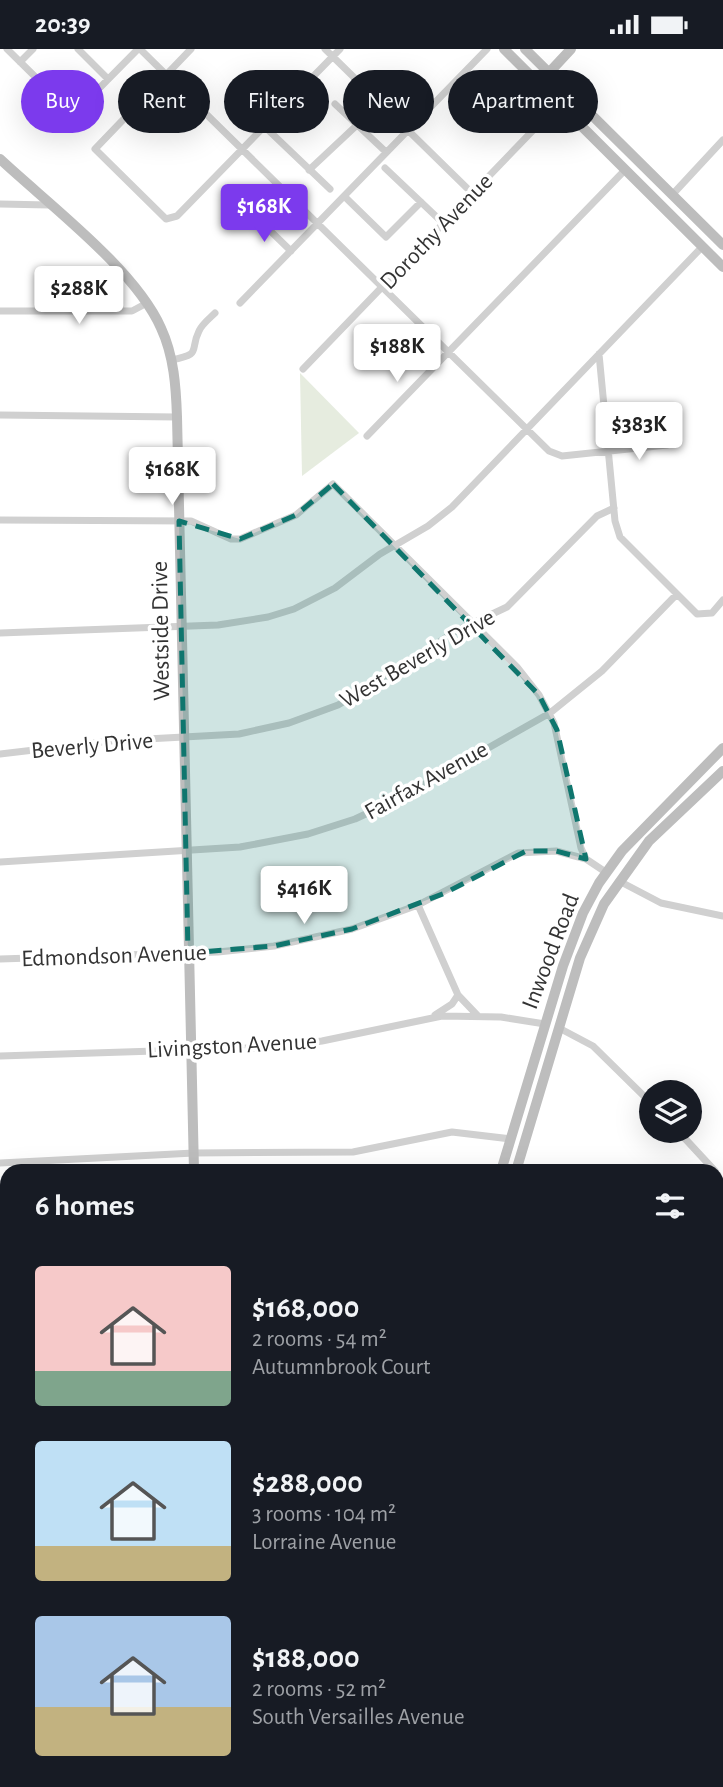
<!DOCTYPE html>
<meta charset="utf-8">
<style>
:root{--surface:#171b24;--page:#242831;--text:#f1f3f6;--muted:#9ea1a6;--accent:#7c3aed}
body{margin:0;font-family:"Alegreya Sans",sans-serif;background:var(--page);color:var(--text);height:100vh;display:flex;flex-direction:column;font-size:26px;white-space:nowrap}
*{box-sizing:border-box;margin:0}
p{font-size:23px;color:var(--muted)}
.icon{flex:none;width:38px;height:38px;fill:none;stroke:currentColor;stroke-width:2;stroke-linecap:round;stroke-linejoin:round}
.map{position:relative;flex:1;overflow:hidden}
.details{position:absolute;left:0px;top:1115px;width:724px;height:625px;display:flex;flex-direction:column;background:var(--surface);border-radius:21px 21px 0 0;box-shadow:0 7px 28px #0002}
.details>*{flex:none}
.guide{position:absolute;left:21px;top:21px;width:682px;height:63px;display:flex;gap:14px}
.buttons{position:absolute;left:639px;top:1031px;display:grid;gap:14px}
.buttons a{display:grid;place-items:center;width:63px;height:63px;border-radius:50%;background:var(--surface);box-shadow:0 7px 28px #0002;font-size:35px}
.price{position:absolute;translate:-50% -60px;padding:0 16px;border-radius:7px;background:#fff;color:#222;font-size:23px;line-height:46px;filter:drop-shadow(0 2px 4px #0008)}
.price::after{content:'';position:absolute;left:50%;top:42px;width:21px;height:16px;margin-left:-10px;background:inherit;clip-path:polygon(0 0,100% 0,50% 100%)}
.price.on{background:var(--accent);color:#fff}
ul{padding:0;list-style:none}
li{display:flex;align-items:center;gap:21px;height:175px;padding:0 35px}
li span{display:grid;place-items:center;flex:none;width:196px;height:140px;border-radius:7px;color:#555}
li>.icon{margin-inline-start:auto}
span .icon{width:84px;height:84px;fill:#fffc;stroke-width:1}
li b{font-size:30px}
h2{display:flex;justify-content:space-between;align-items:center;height:84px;padding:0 35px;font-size:30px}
.chip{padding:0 24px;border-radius:32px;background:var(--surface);box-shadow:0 7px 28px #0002;font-size:24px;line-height:63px}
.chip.on{background:var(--accent);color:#fff}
.status{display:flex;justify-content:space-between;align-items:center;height:49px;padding:0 35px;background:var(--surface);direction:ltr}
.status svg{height:19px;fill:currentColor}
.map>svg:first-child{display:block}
.green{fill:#e6ecdf}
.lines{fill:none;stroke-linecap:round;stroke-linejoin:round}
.street{stroke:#d0d0d0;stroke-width:7}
.secondary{stroke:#bdbdbd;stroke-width:10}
.marked{fill:#0f766e;fill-opacity:0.2;stroke:#0f766e;stroke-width:5;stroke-dasharray:14 9;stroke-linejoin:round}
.labels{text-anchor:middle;stroke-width:7;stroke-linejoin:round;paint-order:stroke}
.street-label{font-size:24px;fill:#333;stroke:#fff}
</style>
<div class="status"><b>20:39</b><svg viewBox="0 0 49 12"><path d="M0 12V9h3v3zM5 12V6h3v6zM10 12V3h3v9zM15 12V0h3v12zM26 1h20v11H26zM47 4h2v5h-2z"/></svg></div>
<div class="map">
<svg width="723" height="1738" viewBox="0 0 723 1738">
<rect width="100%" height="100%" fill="#fff"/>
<path class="green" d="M300,324L359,384L302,427Z"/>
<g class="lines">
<path class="street" d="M7,0L73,65
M78,0L108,30
M140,0L549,402L562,407L667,396
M191,0L95,100L166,170L177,167L340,0
M325,0L472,144
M20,13L33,0
M335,55L386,103
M264,77L330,140
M60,79L138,0
M385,119L443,174
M309,121L357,76
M672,146L723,91
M344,147L386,188L421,153
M0,155L49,156
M256,168L291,202
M240,254L487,0
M0,262H132L147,254
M599,305L615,472L620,488L697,565L712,564L723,551
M171,311C203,305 189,302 199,282C202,275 210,269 215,264
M303,320L569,44
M0,366L177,368
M367,387L625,121
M0,471L191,472L231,490H240L296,466L333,435L517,618L539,646L554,674L581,799L586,810L607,824
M0,584L218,576L268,568L294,560L335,539L380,505L428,477L452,458L702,198
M0,705L110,692L239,685L289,674L338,656L399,621L454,583L507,558L597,467L614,459
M0,813L240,798L308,785L355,770L398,750L550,664L602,622L676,546
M619,832L661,854L723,867
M418,856L458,946L478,967
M0,910L218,903L274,897L352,880L418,856L518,804L556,802L586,810
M435,966L452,955L458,946
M559,979L593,997L651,1054
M0,1007L276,998L322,992L442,967L501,968L545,975
M678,1082L715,1122
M0,1114L194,1104L353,1103L452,1083L511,1090
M718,1126L721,1139V1203
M0,1327L7,1338
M0,1482L7,1479
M718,1522L722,1213
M718,1542H723
M0,1641L7,1639
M718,1655H723
M65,1732V1738
M597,1738V1732
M712,1738V1732"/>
<path class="secondary" d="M504,0L723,218
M525,0L723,196
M545,28L571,0
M0,110C48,155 135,220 161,279C174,307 176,338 177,368L194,1122
M501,1122L563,917L583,864L599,834L622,802L723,699
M516,1122L580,909L604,855L649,792L723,722
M721,1203L722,1213
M0,1213H7
M433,1738V1732
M447,1738V1732"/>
</g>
<path class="marked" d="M333,435L539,646L557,681L586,810L556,802H526L445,844L352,880L274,897L188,904L179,472L240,490L296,466Z"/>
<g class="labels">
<g class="street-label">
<text transform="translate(436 182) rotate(-46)" y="8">Dorothy Avenue</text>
<text transform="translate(160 582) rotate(-91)" y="8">Westside Drive</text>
<text transform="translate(417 609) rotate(-30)" y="8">West Beverly Drive</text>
<text transform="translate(92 696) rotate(-5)" y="8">Beverly Drive</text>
<text transform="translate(426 731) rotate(-29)" y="8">Fairfax Avenue</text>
<text transform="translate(550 902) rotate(-69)" y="8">Inwood Road</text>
<text transform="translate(114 906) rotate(-2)" y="8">Edmondson Avenue</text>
<text transform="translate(232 996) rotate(-3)" y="8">Livingston Avenue</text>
</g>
</g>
</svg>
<div class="buttons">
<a><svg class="icon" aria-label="layers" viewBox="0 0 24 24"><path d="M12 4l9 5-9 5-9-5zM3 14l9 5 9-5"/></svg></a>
</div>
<b class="price on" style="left:264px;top:195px">$168K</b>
<b class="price" style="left:79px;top:277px">$288K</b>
<b class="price" style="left:397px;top:335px">$188K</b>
<b class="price" style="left:639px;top:413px">$383K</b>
<b class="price" style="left:172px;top:458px">$168K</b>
<b class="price" style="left:304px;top:877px">$416K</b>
<div class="guide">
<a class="chip on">Buy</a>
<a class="chip">Rent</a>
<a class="chip">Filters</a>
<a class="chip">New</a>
<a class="chip">Apartment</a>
</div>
<section class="details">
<h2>6 homes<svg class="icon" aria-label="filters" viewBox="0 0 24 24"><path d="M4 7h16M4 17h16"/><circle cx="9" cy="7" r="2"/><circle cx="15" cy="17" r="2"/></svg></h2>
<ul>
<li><span style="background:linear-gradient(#f6c9c9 75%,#7fa58c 0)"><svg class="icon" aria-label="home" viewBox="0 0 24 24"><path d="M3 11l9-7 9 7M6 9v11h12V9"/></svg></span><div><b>$168,000</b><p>2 rooms · 54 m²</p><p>Autumnbrook Court</p></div></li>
<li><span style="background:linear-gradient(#bfe0f5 75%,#c2b280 0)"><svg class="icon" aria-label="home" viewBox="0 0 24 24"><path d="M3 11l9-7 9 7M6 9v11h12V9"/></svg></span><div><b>$288,000</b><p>3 rooms · 104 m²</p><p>Lorraine Avenue</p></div></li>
<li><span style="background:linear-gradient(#a9c7e8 65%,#c2b280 0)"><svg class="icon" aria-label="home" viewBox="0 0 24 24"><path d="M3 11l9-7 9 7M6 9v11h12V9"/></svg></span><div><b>$188,000</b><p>2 rooms · 52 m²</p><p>South Versailles Avenue</p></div></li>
</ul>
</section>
</div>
